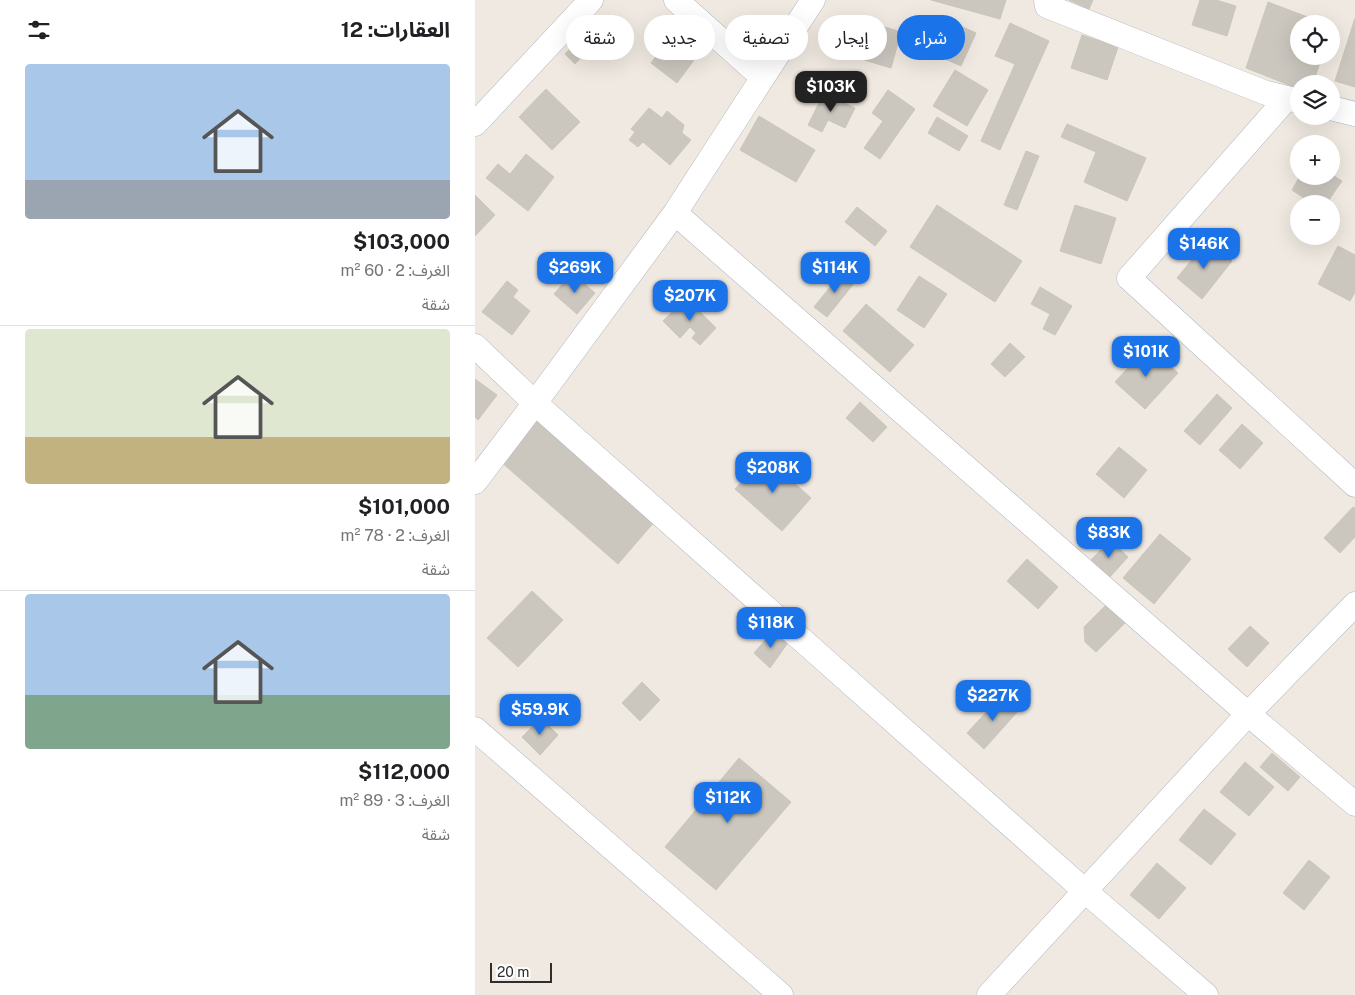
<!DOCTYPE html>
<html lang="ar">
<meta charset="utf-8">
<style>
:root{--surface:#fff;--page:#f2f2f2;--text:#202124;--muted:#757577;--line:#e0e0e0;--accent:#1a73e8}
body{margin:0;font-family:"Public Sans","Noto Sans Arabic",sans-serif;background:var(--page);color:var(--text);direction:rtl;height:100vh;display:flex;flex-direction:column;font-size:19px;white-space:nowrap}
*{box-sizing:border-box;margin:0}
p{font-size:16px;color:var(--muted)}
.icon{flex:none;width:28px;height:28px;fill:none;stroke:currentColor;stroke-width:2;stroke-linecap:round;stroke-linejoin:round}
.map{position:relative;flex:1;overflow:hidden;direction:ltr}
.sheet{display:flex;flex-direction:column;background:var(--surface);width:475px}
.sheet>*{flex:none}
.hud{position:absolute;left:15px;top:15px;width:475px;height:45px;direction:rtl;display:flex;gap:10px}
.buttons{position:absolute;left:815px;top:15px;display:grid;gap:10px}
.buttons a{display:grid;place-items:center;width:50px;height:50px;border-radius:50%;background:var(--surface);box-shadow:0 5px 20px #0002;font-size:25px}
.scale{position:absolute;left:15px;bottom:12px;width:62px;box-sizing:border-box;padding-left:5px;border:2px solid #2e2e2e;border-top:0;font-size:14px;line-height:18px;white-space:nowrap;color:#2e2e2e;-webkit-text-stroke:4px #fff;paint-order:stroke}
.price{position:absolute;translate:-50% -42px;padding:0 11px;border-radius:10px;background:var(--accent);color:#fff;font-size:16px;line-height:32px;filter:drop-shadow(0 1px 2px #0008)}
.price::after{content:'';position:absolute;left:50%;top:30px;width:15px;height:11px;margin-left:-8px;background:inherit;clip-path:polygon(0 0,100% 0,50% 100%)}
.price.active{background:#222;color:#fff}
ul{padding:0;list-style:none}
li{display:grid;align-content:center;gap:10px;height:265px;padding:0 25px}
li+li{border-top:1px solid var(--line)}
li span{display:grid;place-items:center;height:155px;border-radius:5px;color:#555}
li>.icon{margin-inline-start:auto}
span .icon{width:90px;height:90px;fill:#fffc;stroke-width:1}
li b{font-size:21px}
h2{display:flex;justify-content:space-between;align-items:center;height:60px;padding:0 25px;font-size:21px}
.pill{padding:0 18px;border-radius:22px;background:var(--surface);box-shadow:0 5px 20px #0002;font-size:18px;line-height:45px}
.pill.active{background:var(--accent);color:#fff}
main{display:flex;flex:1;min-height:0}
.map>svg:first-child{display:block}
.building{fill:#cbc7bf;stroke:#cbc5ba}
.lines{fill:none;stroke-linecap:round;stroke-linejoin:round}
.street-casing{stroke:#b4b7c1;stroke-width:25}
.street{stroke:#fff;stroke-width:24}
</style>
<main>
<div class="map">
<svg width="880" height="995" viewBox="0 0 880 995">
<rect width="100%" height="100%" fill="#efe9e1"/>
<path class="building" d="M456,0H531L525,19Z
M594,0H618L614,9Z
M725,0H741L761,6L752,36L717,25Z
M793,2L851,24H824V56H847L838,84H824V89L771,68Z
M463,16L501,33L486,66L448,49Z
M880,18V87L860,81Z
M119,23L129,33L100,64L90,54Z
M397,23L426,32L416,68L386,59Z
M535,23L574,41L525,150L506,141L540,64L520,56Z
M607,35L643,47L632,80L596,68Z
M196,36L222,56L202,83L176,63Z
M480,70L513,90L492,126L458,106Z
M71,89L105,122L77,150L44,117Z
M413,90L440,109L405,159L389,148L408,121L397,113Z
M349,93L380,108L370,128L353,120L347,132L333,125Z
M174,108L187,118L192,111L209,125L207,133L216,140L195,165L168,142L163,147L154,140L160,132L156,129Z
M284,116L340,150L321,182L265,150Z
M462,117L493,136L484,151L453,133Z
M592,124L671,158L652,201L609,182L621,152L586,137Z
M551,151L564,156L542,210L529,205Z
M51,154L79,177L53,211L11,178L23,164L35,174Z
M856,174L867,181L851,204H838L817,190L825,176H856Z
M0,195L20,215L0,236Z
M462,205L547,261L520,302L435,247Z
M600,205L641,218L626,264L585,251Z
M382,207L412,231L400,246L370,222Z
M732,241L757,261L727,299L702,278Z
M863,246L880,255V292L875,301L843,284Z
M367,272L380,282L352,317L339,307Z
M97,273L120,293L102,314L79,294Z
M444,276L472,294L449,328L422,310Z
M32,281L43,290L38,297L55,311L37,335L7,312Z
M565,287L597,306L580,335L568,329L575,314L556,304Z
M211,298L241,328L225,345L217,338L221,333L215,327L205,338L188,321Z
M391,304L439,345L415,372L368,331Z
M535,343L550,357L530,377L516,364Z
M673,346L703,373L670,409L640,382Z
M0,379L22,395L3,420L0,417Z
M742,394L757,408L725,445L709,431Z
M385,402L412,427L398,442L371,418Z
M64,419L180,521L143,564L26,462Z
M767,424L788,443L765,469L744,450Z
M644,447L672,470L649,498L621,474Z
M290,457L336,498L307,531L260,489Z
M878,507L880,508V537L865,553L849,538Z
M685,534L716,559L679,604L648,578Z
M635,540L653,557L634,578L616,560Z
M552,559L583,587L563,609L532,581Z
M57,591L88,620L43,667L12,638Z
M631,605L650,623L621,652L610,642L609,627Z
M775,626L794,643L772,667L753,649Z
M298,631L312,644L295,668L279,653Z
M167,682L185,700L165,721L147,703Z
M527,695L544,710L509,749L492,733Z
M66,718L83,735L65,755L47,737Z
M797,753L825,777L813,791L785,767Z
M264,758L316,802L241,890L190,847Z
M770,762L799,787L774,816L745,792Z
M729,809L761,834L736,865L704,840Z
M834,860L855,877L829,910L808,893Z
M682,863L711,888L684,919L655,895Z"/>
<g class="lines">
<g class="street-casing">
<path id="street" d="M201,0L287,77
M571,0L572,6L791,93L824,101
M812,98L654,278L880,485
M856,108L880,114
M0,124L116,0
M200,213L773,714L880,804
M0,346L60,403L610,891L731,995
M0,482L60,403L200,213L338,0
M0,729L306,995
M514,995L773,714L880,604"/>
</g>
<use href="#street" class="street"/>
</g>
</svg>
<div class="buttons">
<a><svg class="icon" aria-label="locate" viewBox="0 0 24 24"><circle cx="12" cy="12" r="6"/><path d="M12 2v4M12 18v4M2 12h4M18 12h4"/></svg></a>
<a><svg class="icon" aria-label="layers" viewBox="0 0 24 24"><path d="M12 4l9 5-9 5-9-5zM3 14l9 5 9-5"/></svg></a>
<a>+</a>
<a>−</a>
</div>
<div class="scale">20 m</div>
<b class="price active" style="left:356px;top:113px">$103K</b>
<b class="price" style="left:729px;top:270px">$146K</b>
<b class="price" style="left:100px;top:294px">$269K</b>
<b class="price" style="left:360px;top:294px">$114K</b>
<b class="price" style="left:215px;top:322px">$207K</b>
<b class="price" style="left:671px;top:378px">$101K</b>
<b class="price" style="left:298px;top:494px">$208K</b>
<b class="price" style="left:634px;top:559px">$83K</b>
<b class="price" style="left:296px;top:649px">$118K</b>
<b class="price" style="left:518px;top:722px">$227K</b>
<b class="price" style="left:65px;top:736px">$59.9K</b>
<b class="price" style="left:253px;top:824px">$112K</b>
<div class="hud">
<a class="pill active">شراء</a>
<a class="pill">إيجار</a>
<a class="pill">تصفية</a>
<a class="pill">جديد</a>
<a class="pill">شقة</a>
</div>
</div>
<section class="sheet">
<h2>العقارات: 12<svg class="icon" aria-label="filters" viewBox="0 0 24 24"><path d="M4 7h16M4 17h16"/><circle cx="9" cy="7" r="2"/><circle cx="15" cy="17" r="2"/></svg></h2>
<ul>
<li><span style="background:linear-gradient(#a9c7e8 75%,#9aa5b1 0)"><svg class="icon" aria-label="home" viewBox="0 0 24 24"><path d="M3 11l9-7 9 7M6 9v11h12V9"/></svg></span><div><b>$103,000</b><p>الغرف: 2 · 60 m²</p><p>شقة</p></div></li>
<li><span style="background:linear-gradient(#dfe7d0 70%,#c2b280 0)"><svg class="icon" aria-label="home" viewBox="0 0 24 24"><path d="M3 11l9-7 9 7M6 9v11h12V9"/></svg></span><div><b>$101,000</b><p>الغرف: 2 · 78 m²</p><p>شقة</p></div></li>
<li><span style="background:linear-gradient(#a9c7e8 65%,#7fa58c 0)"><svg class="icon" aria-label="home" viewBox="0 0 24 24"><path d="M3 11l9-7 9 7M6 9v11h12V9"/></svg></span><div><b>$112,000</b><p>الغرف: 3 · 89 m²</p><p>شقة</p></div></li>
</ul>
</section>
</main>
